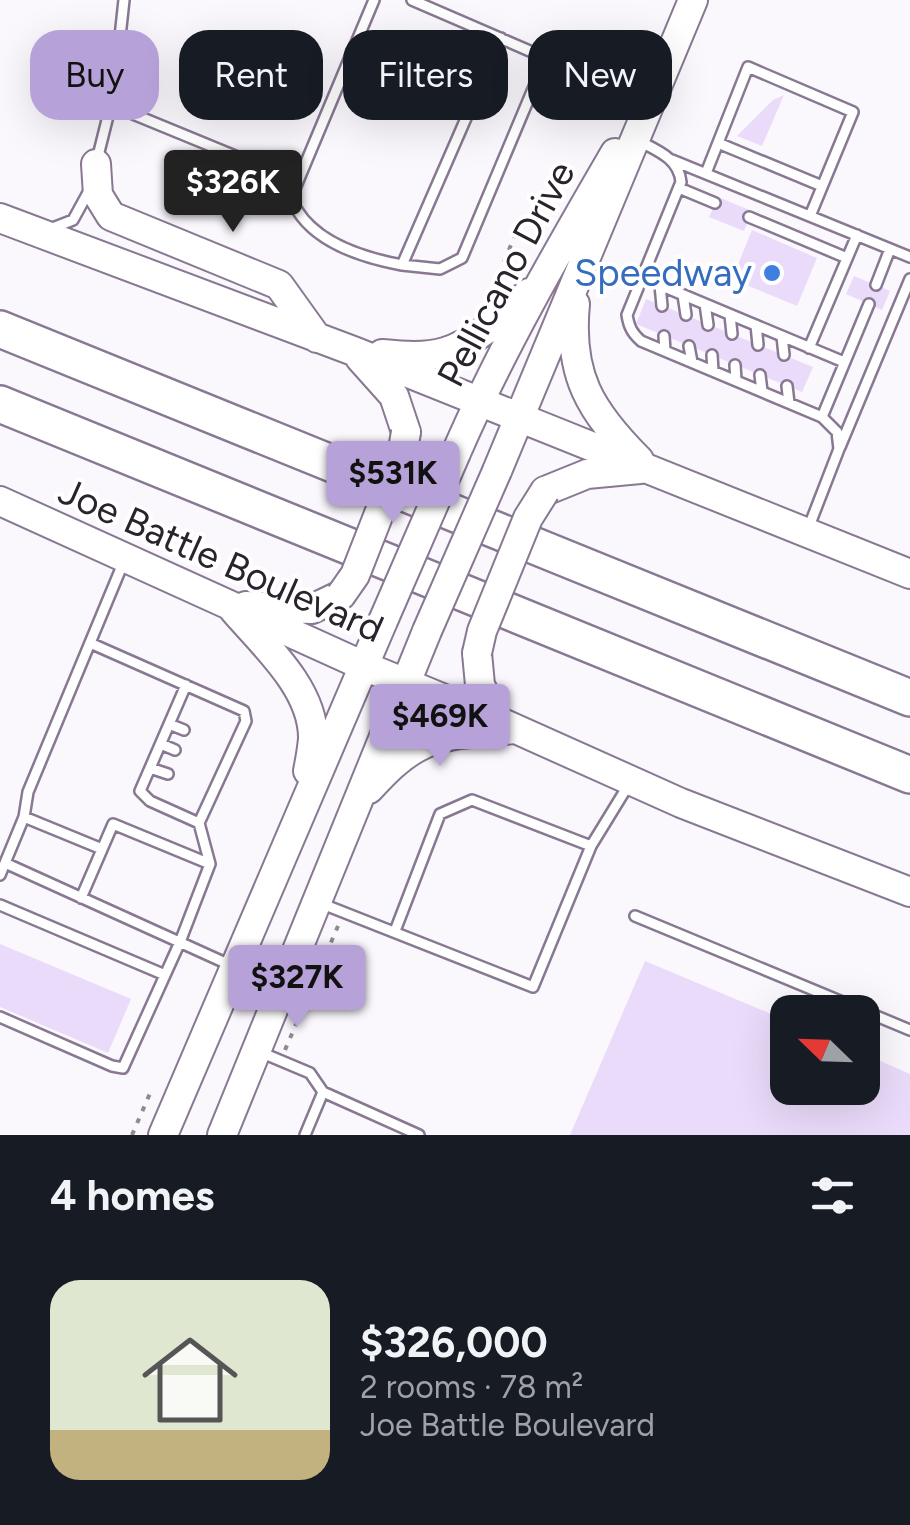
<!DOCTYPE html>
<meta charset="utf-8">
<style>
:root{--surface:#171b24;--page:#242831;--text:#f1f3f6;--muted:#9ea1a6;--line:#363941;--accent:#b6a1d8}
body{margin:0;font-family:Figtree,sans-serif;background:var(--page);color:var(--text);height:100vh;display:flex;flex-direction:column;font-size:38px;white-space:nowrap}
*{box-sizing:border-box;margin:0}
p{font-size:32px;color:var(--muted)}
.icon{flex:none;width:55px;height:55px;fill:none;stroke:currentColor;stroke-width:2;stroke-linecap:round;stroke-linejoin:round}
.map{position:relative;height:1135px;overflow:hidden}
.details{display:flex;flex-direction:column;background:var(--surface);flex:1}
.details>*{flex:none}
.guide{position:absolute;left:30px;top:30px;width:850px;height:90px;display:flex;gap:20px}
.needle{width:65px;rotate:293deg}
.controls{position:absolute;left:770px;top:995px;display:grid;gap:20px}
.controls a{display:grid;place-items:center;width:110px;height:110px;border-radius:20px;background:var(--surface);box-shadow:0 10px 40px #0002;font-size:50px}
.price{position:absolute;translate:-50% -85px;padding:0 22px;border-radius:10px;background:var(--accent);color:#111;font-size:32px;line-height:65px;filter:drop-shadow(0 2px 5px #0008)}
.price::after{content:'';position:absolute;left:50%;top:60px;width:30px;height:22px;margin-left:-15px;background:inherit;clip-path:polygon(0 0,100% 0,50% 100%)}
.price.current{background:#222;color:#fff}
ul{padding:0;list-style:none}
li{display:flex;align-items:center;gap:30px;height:250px;padding:0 50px}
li+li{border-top:2px solid var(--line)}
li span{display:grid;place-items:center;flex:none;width:280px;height:200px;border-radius:30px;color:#555}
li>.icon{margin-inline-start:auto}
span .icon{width:120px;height:120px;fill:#fffc;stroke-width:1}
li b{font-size:42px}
h2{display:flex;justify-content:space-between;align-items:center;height:120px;padding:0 50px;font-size:42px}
.pill{padding:0 35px;border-radius:30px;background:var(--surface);box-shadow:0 10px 40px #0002;font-size:35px;line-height:90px}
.pill.current{background:var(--accent);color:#111}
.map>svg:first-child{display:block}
.building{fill:#ebdbfb}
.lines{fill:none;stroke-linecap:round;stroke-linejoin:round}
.service-casing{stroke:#887892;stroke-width:14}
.secondary-casing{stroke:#887892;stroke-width:32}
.motorway-casing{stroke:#887892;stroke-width:40}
.path{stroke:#8f8a92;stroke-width:4;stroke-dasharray:5 8;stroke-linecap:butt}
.service{stroke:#fff;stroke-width:9}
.secondary{stroke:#fff;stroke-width:28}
.motorway{stroke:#fff;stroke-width:35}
.secondary-bridge-casing{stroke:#887892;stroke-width:32;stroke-linecap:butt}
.secondary-bridge{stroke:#fff;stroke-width:28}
.shop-dot{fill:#3f7fe0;stroke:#fff;stroke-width:4}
.labels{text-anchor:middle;stroke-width:8;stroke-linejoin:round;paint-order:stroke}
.shop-label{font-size:38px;fill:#366cbe;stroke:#fff;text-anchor:end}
.street-label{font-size:38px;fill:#29232d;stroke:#fff}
</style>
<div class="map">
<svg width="910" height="1135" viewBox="0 0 910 1135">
<rect width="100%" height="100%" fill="#faf7fd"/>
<path class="building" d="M784,95L762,146L737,136L773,100Z
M718,197L752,211L744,231L709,217Z
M752,230L817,258L797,306L732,279Z
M854,276L890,291L882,310L846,294Z
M646,299L813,367L802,392L636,324Z
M0,944L131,999L108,1053L0,1007Z
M645,961L788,1021V1088H862V1053L910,1074V1135H570Z"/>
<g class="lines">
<g class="service-casing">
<path id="service" d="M412,0L569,68
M111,105L279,174C285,186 290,199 297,210C318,244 364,258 402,265L501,38
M637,140C656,150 679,158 681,182L627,315C629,327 632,333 641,341L822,417L837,432L839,449L808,529
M718,143L822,186
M97,160L114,92L124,0
M672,160L910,257
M706,173L748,67L853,112L810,216
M679,188L715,203
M291,198L374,0
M749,217L847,258
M50,229L73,220L90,189
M402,265L440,269L462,258L546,58
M643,278L844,362
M660,285L662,306
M876,285L890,249
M683,295L686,315
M705,304L708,325
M730,315L732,334
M756,325L758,345
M664,336L665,351
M782,336L784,355
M689,346L692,362
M809,348L857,235
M712,355L713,371
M735,365L736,380
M760,375L762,391
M787,386L789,403
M822,417L869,304
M840,447L910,279
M90,643L244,711L246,721L199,823L150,801L140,791L186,685
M169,724L184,730
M161,744L175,750
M150,768L168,774
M24,817L102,849
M591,846L629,784
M5,863L230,965
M0,875L24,817L28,792L124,561
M81,898L113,824L210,864
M320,903L533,987L591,846L472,800L440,814L395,931
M0,905L165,975
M635,916L910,1030
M0,1017L112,1066L123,1068L180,942L210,864L199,823
M260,1052L310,1073L323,1092L419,1135
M305,1135L323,1092"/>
</g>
<g class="secondary-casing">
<path id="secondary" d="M96,164L98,195L111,216L279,285L317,338
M0,218L356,352L910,574
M575,304C568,375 590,411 639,460
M382,354C403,356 425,358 445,352C475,343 506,313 529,293
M360,358L394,396L406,432
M456,453C501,349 558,251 615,153
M497,471L693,0
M545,491L587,474L640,469
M0,501L364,666L498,721L681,803L910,892
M246,606L312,609L341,595
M234,610C264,645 314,689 313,739C312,750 310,761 308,771
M477,653L480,685L498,721
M369,789C384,773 399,757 418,747C446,731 483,733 513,729
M163,1135L383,621
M222,1135L427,631"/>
</g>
<g class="motorway-casing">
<path id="motorway" d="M0,329L910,698
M0,404L910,775"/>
</g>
<path class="path" d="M499,274L523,216
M285,1050L338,926
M132,1135L151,1091"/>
<use href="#service" class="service"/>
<use href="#secondary" class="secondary"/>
<use href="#motorway" class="motorway"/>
<g class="secondary-bridge-casing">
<path id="secondary-bridge" d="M341,595L355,575L402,455L406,432
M383,621L456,453
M427,631L497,471
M477,653L482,631L528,518L545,491"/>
</g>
<use href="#secondary-bridge" class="secondary-bridge"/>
</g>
<circle class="shop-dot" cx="772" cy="273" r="10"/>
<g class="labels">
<g class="shop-label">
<text x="752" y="286">Speedway</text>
</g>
<g class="street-label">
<text transform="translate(506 274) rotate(-62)" y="13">Pellicano Drive</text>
<text transform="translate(221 560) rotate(24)" y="13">Joe Battle Boulevard</text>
</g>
</g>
</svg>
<div class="controls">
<a><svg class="needle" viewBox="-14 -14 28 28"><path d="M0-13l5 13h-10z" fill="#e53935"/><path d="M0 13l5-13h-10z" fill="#9ea1a6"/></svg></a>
</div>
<b class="price current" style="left:233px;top:235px">$326K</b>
<b class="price" style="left:393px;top:526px">$531K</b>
<b class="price" style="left:440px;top:769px">$469K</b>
<b class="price" style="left:297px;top:1030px">$327K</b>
<div class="guide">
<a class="pill current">Buy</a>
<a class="pill">Rent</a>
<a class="pill">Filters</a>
<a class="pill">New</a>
</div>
</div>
<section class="details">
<h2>4 homes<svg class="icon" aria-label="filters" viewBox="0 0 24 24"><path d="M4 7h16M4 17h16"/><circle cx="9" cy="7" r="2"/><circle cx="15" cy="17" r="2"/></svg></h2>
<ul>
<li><span style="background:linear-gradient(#dfe7d0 75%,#c2b280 0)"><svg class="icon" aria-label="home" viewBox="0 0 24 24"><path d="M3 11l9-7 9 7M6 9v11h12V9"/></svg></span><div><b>$326,000</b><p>2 rooms · 78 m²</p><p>Joe Battle Boulevard</p></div></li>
</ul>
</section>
